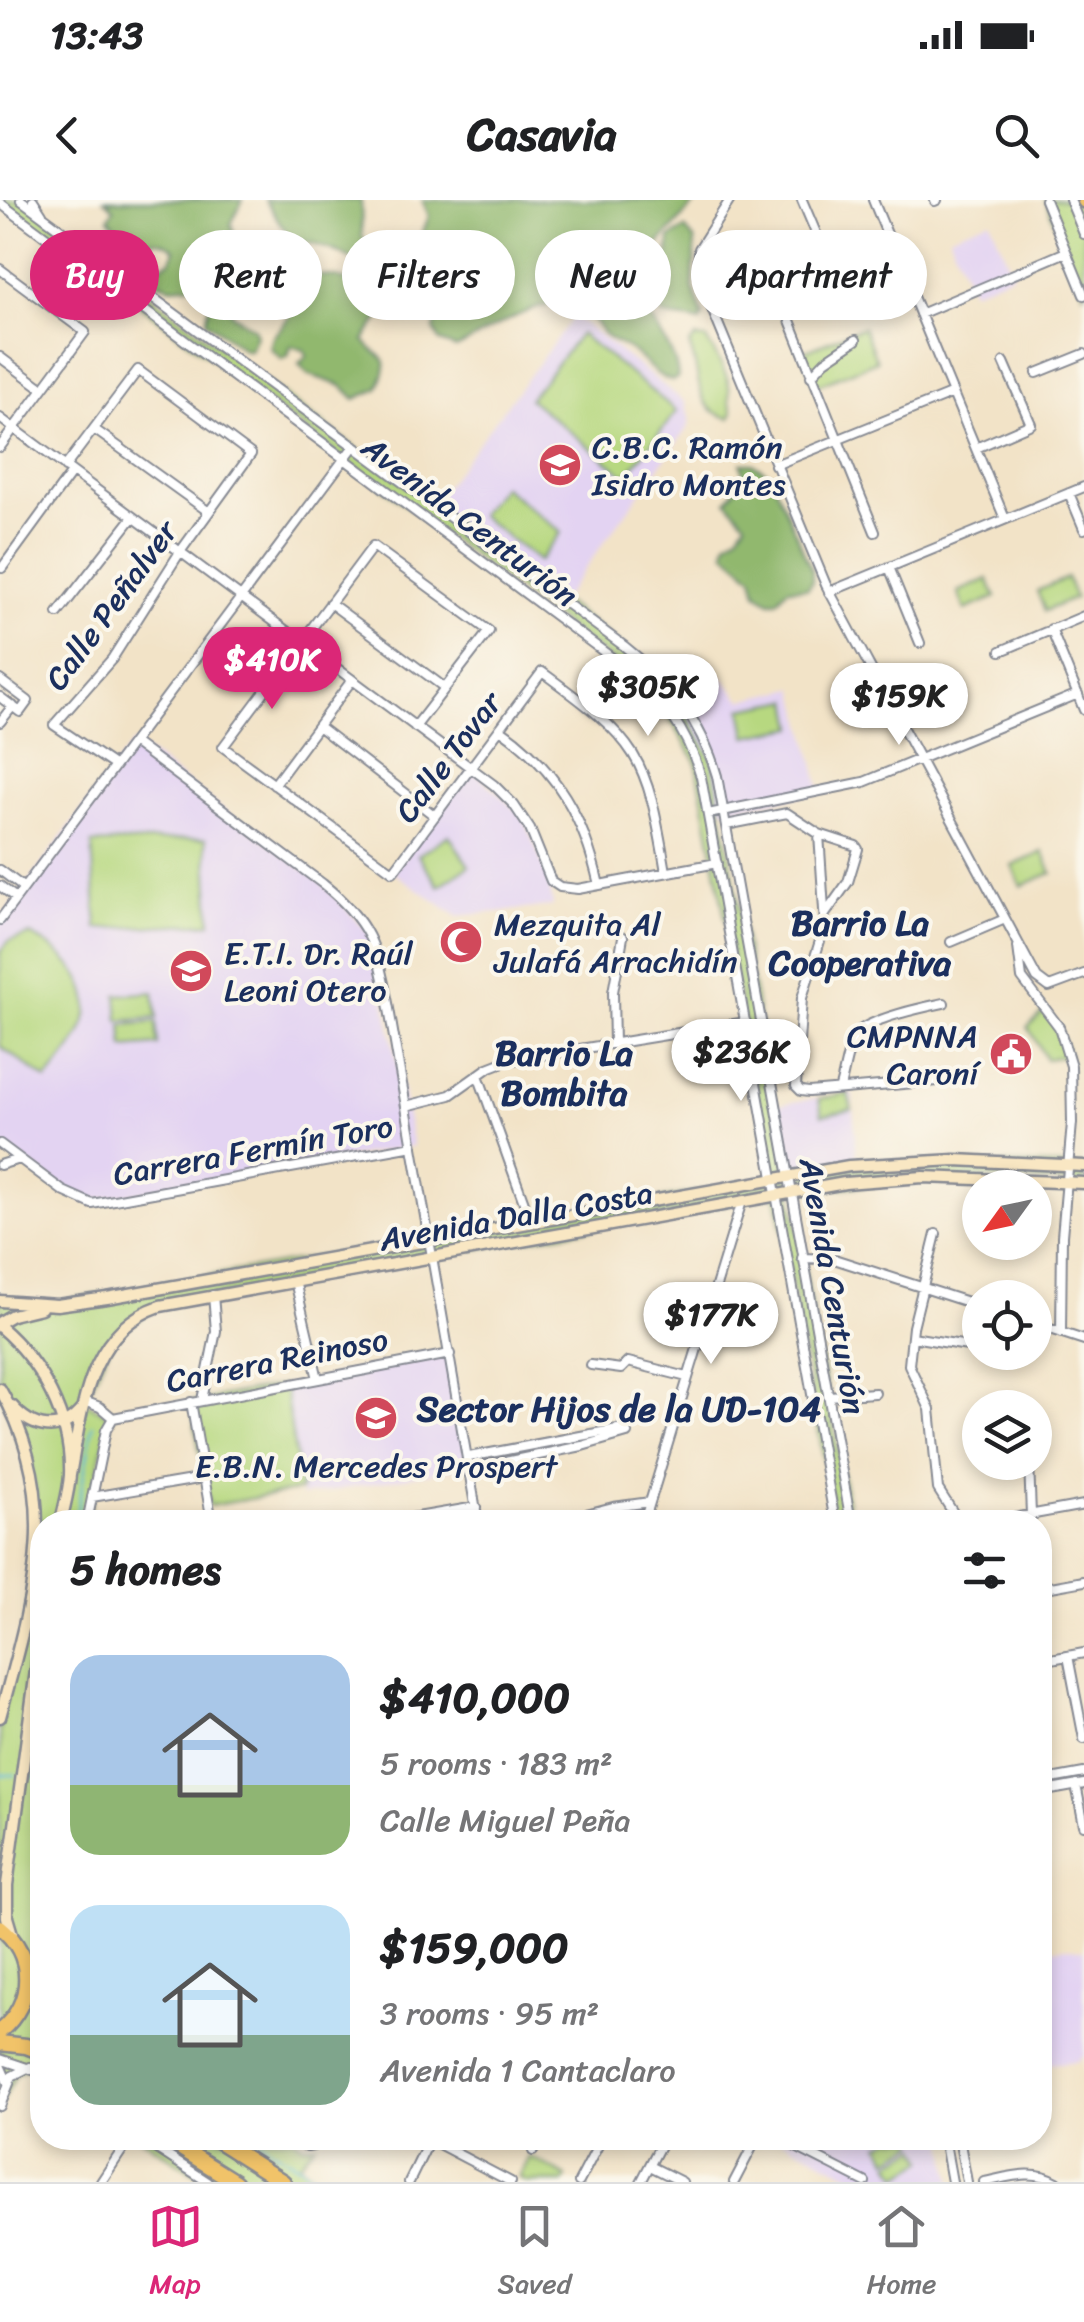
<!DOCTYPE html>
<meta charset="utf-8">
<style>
:root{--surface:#fff;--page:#f2f2f2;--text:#202124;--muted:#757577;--line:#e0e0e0;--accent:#db2777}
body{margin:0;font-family:Sriracha,sans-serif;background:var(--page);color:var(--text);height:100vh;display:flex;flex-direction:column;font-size:38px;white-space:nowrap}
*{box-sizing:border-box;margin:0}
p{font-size:32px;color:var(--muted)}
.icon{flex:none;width:55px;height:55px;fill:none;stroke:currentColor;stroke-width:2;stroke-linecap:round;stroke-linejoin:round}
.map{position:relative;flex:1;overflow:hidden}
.side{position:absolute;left:30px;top:1310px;width:1022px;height:640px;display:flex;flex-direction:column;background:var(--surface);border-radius:40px;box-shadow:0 5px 15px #0003}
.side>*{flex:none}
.guide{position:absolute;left:30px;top:30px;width:1025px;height:90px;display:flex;gap:20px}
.needle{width:65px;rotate:237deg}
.controls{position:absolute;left:962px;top:970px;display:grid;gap:20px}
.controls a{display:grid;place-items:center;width:90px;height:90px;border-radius:50%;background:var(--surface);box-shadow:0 5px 15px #0003;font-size:50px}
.price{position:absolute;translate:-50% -85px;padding:0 22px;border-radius:35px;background:#fff;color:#222;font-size:32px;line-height:65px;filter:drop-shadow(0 2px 5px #0008)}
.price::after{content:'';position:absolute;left:50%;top:60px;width:30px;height:22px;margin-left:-15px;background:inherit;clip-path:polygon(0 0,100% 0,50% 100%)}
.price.active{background:var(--accent);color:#fff}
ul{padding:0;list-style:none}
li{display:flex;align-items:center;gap:30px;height:250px;padding:0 40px}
li span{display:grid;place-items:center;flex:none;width:280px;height:200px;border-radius:30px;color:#555}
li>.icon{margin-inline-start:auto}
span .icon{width:120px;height:120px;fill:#fffc;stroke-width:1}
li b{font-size:42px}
h2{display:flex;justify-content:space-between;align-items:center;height:120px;padding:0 40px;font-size:42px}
.chip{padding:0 35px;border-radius:45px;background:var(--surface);box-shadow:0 5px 15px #0003;font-size:35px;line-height:90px}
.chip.active{background:var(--accent);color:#fff}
.status{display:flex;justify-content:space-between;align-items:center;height:70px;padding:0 50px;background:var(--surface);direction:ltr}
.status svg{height:28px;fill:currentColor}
header{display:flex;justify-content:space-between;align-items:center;height:130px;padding:0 40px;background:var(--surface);font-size:45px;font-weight:800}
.tabs{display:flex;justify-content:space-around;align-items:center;height:140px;border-top:2px solid var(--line);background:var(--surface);font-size:28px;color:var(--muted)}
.tabs a{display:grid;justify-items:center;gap:5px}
.tabs .active{color:var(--accent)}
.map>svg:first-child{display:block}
.built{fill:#e3d3f2}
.green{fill:#b7d880;stroke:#69846f;stroke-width:2.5}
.forest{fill:#91b86e;stroke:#567466;stroke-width:2.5}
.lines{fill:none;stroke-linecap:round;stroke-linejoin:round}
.stream{stroke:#5ab7d8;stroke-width:2.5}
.street-casing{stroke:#868992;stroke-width:12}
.secondary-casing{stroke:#868992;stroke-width:15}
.primary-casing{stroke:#868992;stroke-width:16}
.highway-casing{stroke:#868992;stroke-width:19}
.street{stroke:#fff;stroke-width:8}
.secondary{stroke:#f9e7c3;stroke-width:10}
.primary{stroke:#f1c369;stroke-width:11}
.highway{stroke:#f1c369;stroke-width:14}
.labels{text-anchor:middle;stroke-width:8;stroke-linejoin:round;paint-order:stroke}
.poi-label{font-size:32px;fill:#1b2f5e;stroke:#fbf7ec;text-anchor:start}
.street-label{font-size:32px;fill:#1b2f5e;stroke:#fbf7ec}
.neighbourhood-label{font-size:35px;font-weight:bold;fill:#1b2f5e;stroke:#fbf7ec}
</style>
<div class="status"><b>13:43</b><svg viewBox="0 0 49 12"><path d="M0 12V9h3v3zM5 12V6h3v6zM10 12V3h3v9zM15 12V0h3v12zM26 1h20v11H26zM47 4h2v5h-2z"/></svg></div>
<header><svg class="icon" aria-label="back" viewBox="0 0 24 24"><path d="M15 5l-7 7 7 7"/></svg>Casavia<svg class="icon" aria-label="search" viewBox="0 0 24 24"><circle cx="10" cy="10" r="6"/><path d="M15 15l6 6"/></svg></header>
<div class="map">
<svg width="1084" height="1982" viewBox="0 0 1084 1982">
<rect width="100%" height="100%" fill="#fbf7ec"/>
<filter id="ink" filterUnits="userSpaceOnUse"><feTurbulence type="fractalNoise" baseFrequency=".01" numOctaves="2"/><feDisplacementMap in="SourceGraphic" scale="20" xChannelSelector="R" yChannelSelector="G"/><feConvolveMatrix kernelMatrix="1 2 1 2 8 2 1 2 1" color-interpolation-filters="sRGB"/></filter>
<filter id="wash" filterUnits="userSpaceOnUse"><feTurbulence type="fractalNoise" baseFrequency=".0048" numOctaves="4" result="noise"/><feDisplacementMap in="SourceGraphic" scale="40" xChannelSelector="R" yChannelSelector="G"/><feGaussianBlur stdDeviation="2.25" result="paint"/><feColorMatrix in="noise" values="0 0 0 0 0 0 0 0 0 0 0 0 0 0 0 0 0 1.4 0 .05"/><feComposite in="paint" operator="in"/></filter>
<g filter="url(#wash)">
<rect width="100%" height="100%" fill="#f2e3c7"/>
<path class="built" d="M990,20L1013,74L972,91L949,36Z
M574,116L685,202L689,218V226L562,400L432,304Z
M700,469L722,477L742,500L795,488L821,592L724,610L666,482Z
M133,542L323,684L372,736L413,946L84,1002L0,944V720Z
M471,568L523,617L548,677L553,706L457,716L393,672Z
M852,892L857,964L789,976L777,905Z
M450,1154L470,1266L302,1296L284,1185Z
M1066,1747L1084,1750V1855L1080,1857V1861L1040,1865V1751Z
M778,1938H944L952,1982H865Z"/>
<path class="green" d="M0,0H33L44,17L599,428L671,488L712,559L788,976L893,962L1084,966V983L965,977L791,992L851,1322H835L776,995L160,1106L115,1135L84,1201L113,1218L108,1224L87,1322H42V1873L30,1867L16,1874L0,1906V1517L28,1412L35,1288L0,1189V1101L39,1105L773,979L696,561L652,490Z
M1045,0H1084V94Z
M863,127L877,161L815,186L802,152Z
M580,134L677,211L626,276L529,199Z
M695,138L706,139C714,152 722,164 727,178C732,190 726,199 733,211L731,218C691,211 703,175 689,145Z
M502,286L561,332L539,361L479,315Z
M1067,378L1075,398L1045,411L1037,391Z
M988,379L996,397L965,410L958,392Z
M790,500L795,527L747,536L742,509Z
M449,635L469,666L439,686L418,655Z
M206,638L211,723L97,729L92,644Z
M1043,652L1052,673L1021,686L1012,666Z
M30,735C61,749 96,782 86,820C80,842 61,862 47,880L0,846V752L9,741Z
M154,792L157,818L119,821L117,795Z
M1044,811L1053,820L1069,855L1046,859L1028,827Z
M156,822L158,845L124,848L122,825Z
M848,893L852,909L822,915L819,899Z
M284,1185L301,1290L209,1306L191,1202Z
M140,1938H294L304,1946L315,1943L298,1965L325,1982H208Z
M892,1938H913L916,1943L889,1959L880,1945Z
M918,1947L925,1960L899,1976L891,1963Z
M530,1957L567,1977L564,1982H526L519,1978Z"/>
<path class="forest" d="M104,0H243L231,24L237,43L224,54L223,66L208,74L233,115L254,128L256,135L250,150H244L206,121L210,104L193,85L172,87L156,82L155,68L170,61L175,50C163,39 152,39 138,45L124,36L109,18L114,8Z
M265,0H361L362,36L382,63L378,77L381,116L364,140C381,164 394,150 378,189L355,199L342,186L307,174L299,164L307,156L304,150L291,146L288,156L282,159L270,148L273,137L294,111L293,83L297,77C321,75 342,72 361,91L365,90C366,82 368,74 361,67C351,54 308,40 292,41Z
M422,0H698L634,72C638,115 676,143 678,177L672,181C656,177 647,163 634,153C626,147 615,143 607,137C597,128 592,115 580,108C546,91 488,132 456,148L440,142L434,129L446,92L459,80L454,75L440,73L419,42L429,16Z
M685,29L695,41L693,88L703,116L700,122C664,113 656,127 655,83L646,75L658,60L668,56L670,38Z
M741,263H752L770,274L812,371V382L808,388H788L777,401H770L757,393L753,377L725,352L727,342L738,334L746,322L727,301L744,276Z"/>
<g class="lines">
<path class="stream" d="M75,1322L93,1225
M0,1575H16
M28,1576L42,1578
M253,1938L325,1982"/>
</g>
</g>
<g filter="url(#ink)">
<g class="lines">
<g class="street-casing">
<path id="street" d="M21,0L624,446C669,481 701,520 717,576L851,1322
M33,0L42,14
M730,0L699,49L698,75L826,385L1037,778L1049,787L1084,774
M802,0L833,73
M873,0L1005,319
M1045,0L1084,95
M1070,0L1084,34
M935,1L937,0
M0,3L623,466C662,496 687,530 701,577L835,1322
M0,69L85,132L0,247
M920,114L1066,52
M0,157L43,189
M1037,173L1084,154
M811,176L825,161L856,140
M0,218L494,585L514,605L530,629L551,681L560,687L578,689L717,663
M94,229L209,312
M976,248L1031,224L1004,162
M775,265L953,193
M65,267L138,170L251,254L180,352L112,459L54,525L115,566
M1069,293L1084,329
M875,332L783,103L786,94L792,90L893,48
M889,367L920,443
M2,368L72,272
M829,392L1084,287
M330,403L445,488
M58,413L133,317
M1051,429L1084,510
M1001,451L1084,416
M0,480L28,501L20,512L0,497
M0,522L13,506
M318,526L435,616
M415,527L489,431L373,346L223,547L393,672L542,472C639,543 646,553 666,672
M500,529C557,569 584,618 599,685
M133,542L323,684C369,721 377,746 388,803L478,1322
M274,585L352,480
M708,614L864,582L1078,494
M726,625L787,613L819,634L856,646L858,649L848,682L826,713
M819,634L825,725L802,798L796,886L801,891L809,892L938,881
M0,670L24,688
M0,686L16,698
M0,720L354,246
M951,742L1005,719
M1018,747L1022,778L1059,827L1071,866L1072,923L1062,1036L1061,1133
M614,844L613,792L623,737
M478,875L531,1022
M840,887C845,871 847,848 856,834C867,819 925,807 944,803
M406,906L450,895L488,868L506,861L746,822
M0,944L63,991L92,1004L413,946
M0,965L19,959
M936,1034L913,1127L909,1165L930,1209L938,1289L959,1322
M802,1058L834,1059L980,1106
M295,1081L318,1179
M1035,1124L1084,1140
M912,1137L980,1148
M591,1165L621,1169L628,1162L687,1177
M828,1196L875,1193
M202,1200L216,1131L213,1095
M84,1201L100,1207L113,1218
M191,1202L212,1322
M113,1218L450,1154
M469,1257L623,1228L627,1233L582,1246L471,1269
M1029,1262L1031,1315
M92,1297L204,1278
M87,1322L106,1230L113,1218
M388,1322L476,1307
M555,1322L613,1307L650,1302
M644,1322L742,1001
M991,1322L1084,1305
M1040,1389L1084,1381
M1068,1456L1084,1539
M1040,1461L1084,1453
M1040,1581L1084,1573
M1076,1585L1084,1625
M1040,1592L1084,1584
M0,1859L42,1873
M0,1865L8,1883
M0,1906L12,1876L30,1867
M140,1938L208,1982
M294,1938L307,1947L313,1946L320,1938
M427,1938L511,1982
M778,1938L865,1982
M944,1938L952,1982
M959,1938L967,1982
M533,1951L541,1938
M650,1966L682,1982
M101,1982L130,1938
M409,1982L430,1939
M579,1982L602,1938
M641,1982L664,1938
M734,1982L757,1938
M984,1982C1009,1977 1034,1968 1057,1982"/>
</g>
<g class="secondary-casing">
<path id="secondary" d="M0,1101L57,1105L107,1098L849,966L955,960L1084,966
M0,1122L12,1115L41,1108
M0,1127C41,1162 72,1219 70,1275C69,1291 64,1307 61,1322
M0,1189C65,1301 31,1402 0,1517
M12,1206C33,1230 61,1235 82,1209
M70,1275C82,1211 87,1131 160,1106L845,983L923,977L1084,983
M12,1734L7,1717V1685L42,1426"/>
</g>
<g class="primary-casing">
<path id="primary" d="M1083,0L1084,2"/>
</g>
<g class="highway-casing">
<path id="highway" d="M0,1727C35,1755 35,1802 0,1831
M29,1775L42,1805
M0,1843L26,1846L42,1852
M165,1938L235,1982
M214,1938L283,1982"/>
</g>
<use href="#street" class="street"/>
<use href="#secondary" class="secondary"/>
<use href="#primary" class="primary"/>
<use href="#highway" class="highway"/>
</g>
</g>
<defs>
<g id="school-disc" transform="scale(2.25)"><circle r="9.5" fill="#d1495b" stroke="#fbf7ec"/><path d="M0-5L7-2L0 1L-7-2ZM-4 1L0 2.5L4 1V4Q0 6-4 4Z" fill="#fff"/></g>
<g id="mosque-disc" transform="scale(2.25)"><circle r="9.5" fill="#d1495b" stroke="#fbf7ec"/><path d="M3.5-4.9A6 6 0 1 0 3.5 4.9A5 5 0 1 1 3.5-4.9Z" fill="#fff"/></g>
<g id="university-disc" transform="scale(2.25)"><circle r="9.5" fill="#d1495b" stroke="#fbf7ec"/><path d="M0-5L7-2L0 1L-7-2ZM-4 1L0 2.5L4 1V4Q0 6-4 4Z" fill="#fff"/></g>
<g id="civic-disc" transform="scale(2.25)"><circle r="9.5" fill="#d1495b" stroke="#fbf7ec"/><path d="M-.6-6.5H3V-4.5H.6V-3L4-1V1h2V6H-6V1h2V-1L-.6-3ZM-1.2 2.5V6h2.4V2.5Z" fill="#fff"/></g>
</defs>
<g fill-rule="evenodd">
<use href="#school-disc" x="560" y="265"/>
<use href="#mosque-disc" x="461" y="742"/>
<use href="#university-disc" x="191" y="771"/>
<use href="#civic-disc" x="1011" y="854"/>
<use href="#school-disc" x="376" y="1218"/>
</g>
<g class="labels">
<g class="poi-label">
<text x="592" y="258">C.B.C. Ramón<tspan x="592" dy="37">Isidro Montes</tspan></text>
<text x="494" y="735">Mezquita Al<tspan x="494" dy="37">Julafá Arrachidín</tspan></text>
<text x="224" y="764">E.T.I. Dr. Raúl<tspan x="224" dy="37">Leoni Otero</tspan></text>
<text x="978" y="847" text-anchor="end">CMPNNA<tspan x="978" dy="37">Caroní</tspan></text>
<text x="376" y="1277" text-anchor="middle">E.B.N. Mercedes Prospert</text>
</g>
<g class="street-label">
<text transform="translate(470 321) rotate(37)" y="11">Avenida Centurión</text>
<text transform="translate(111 405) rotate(-54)" y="11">Calle Peñalver</text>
<text transform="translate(448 557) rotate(-53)" y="11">Calle Tovar</text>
<text transform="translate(253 950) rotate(-10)" y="11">Carrera Fermín Toro</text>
<text transform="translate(516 1016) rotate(-10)" y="11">Avenida Dalla Costa</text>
<text transform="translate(833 1086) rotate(80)" y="11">Avenida Centurión</text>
<text transform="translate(277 1160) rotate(-11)" y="11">Carrera Reinoso</text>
</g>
<g class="neighbourhood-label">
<text x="860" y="735">Barrio La<tspan x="860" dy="40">Cooperativa</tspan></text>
<text x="564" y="865">Barrio La<tspan x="564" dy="40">Bombita</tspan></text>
<text x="619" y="1221">Sector Hijos de la UD-104</text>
</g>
</g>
</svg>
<div class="controls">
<a><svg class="needle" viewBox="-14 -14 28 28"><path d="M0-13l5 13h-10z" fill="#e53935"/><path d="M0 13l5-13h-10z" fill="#757577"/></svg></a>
<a><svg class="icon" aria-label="locate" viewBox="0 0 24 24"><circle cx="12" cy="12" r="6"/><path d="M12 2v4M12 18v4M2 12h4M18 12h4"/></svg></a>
<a><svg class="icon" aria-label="layers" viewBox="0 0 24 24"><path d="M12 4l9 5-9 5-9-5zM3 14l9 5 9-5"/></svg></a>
</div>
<b class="price active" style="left:272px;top:512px">$410K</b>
<b class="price" style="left:648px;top:539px">$305K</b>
<b class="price" style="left:899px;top:548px">$159K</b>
<b class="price" style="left:741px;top:904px">$236K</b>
<b class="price" style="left:711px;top:1167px">$177K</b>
<div class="guide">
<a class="chip active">Buy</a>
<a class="chip">Rent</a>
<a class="chip">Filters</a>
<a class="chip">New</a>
<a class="chip">Apartment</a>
</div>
<section class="side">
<h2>5 homes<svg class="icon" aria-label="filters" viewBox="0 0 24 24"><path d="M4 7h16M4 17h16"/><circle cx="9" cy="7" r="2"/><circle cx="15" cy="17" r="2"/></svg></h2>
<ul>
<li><span style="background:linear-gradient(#a9c7e8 65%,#8fb573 0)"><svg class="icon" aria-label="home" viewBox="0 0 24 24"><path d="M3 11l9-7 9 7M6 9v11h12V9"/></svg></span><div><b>$410,000</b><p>5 rooms · 183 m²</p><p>Calle Miguel Peña</p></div></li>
<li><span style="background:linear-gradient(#bfe0f5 65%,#7fa58c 0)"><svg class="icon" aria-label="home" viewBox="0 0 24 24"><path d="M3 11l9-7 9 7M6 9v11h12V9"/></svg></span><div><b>$159,000</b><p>3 rooms · 95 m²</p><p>Avenida 1 Cantaclaro</p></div></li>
</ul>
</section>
</div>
<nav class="tabs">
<a class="active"><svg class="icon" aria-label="map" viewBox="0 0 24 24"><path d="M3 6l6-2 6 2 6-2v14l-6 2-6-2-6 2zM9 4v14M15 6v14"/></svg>Map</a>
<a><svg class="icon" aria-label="saved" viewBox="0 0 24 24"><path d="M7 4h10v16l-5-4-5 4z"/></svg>Saved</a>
<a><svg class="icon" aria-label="home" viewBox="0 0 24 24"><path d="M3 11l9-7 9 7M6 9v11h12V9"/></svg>Home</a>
</nav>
